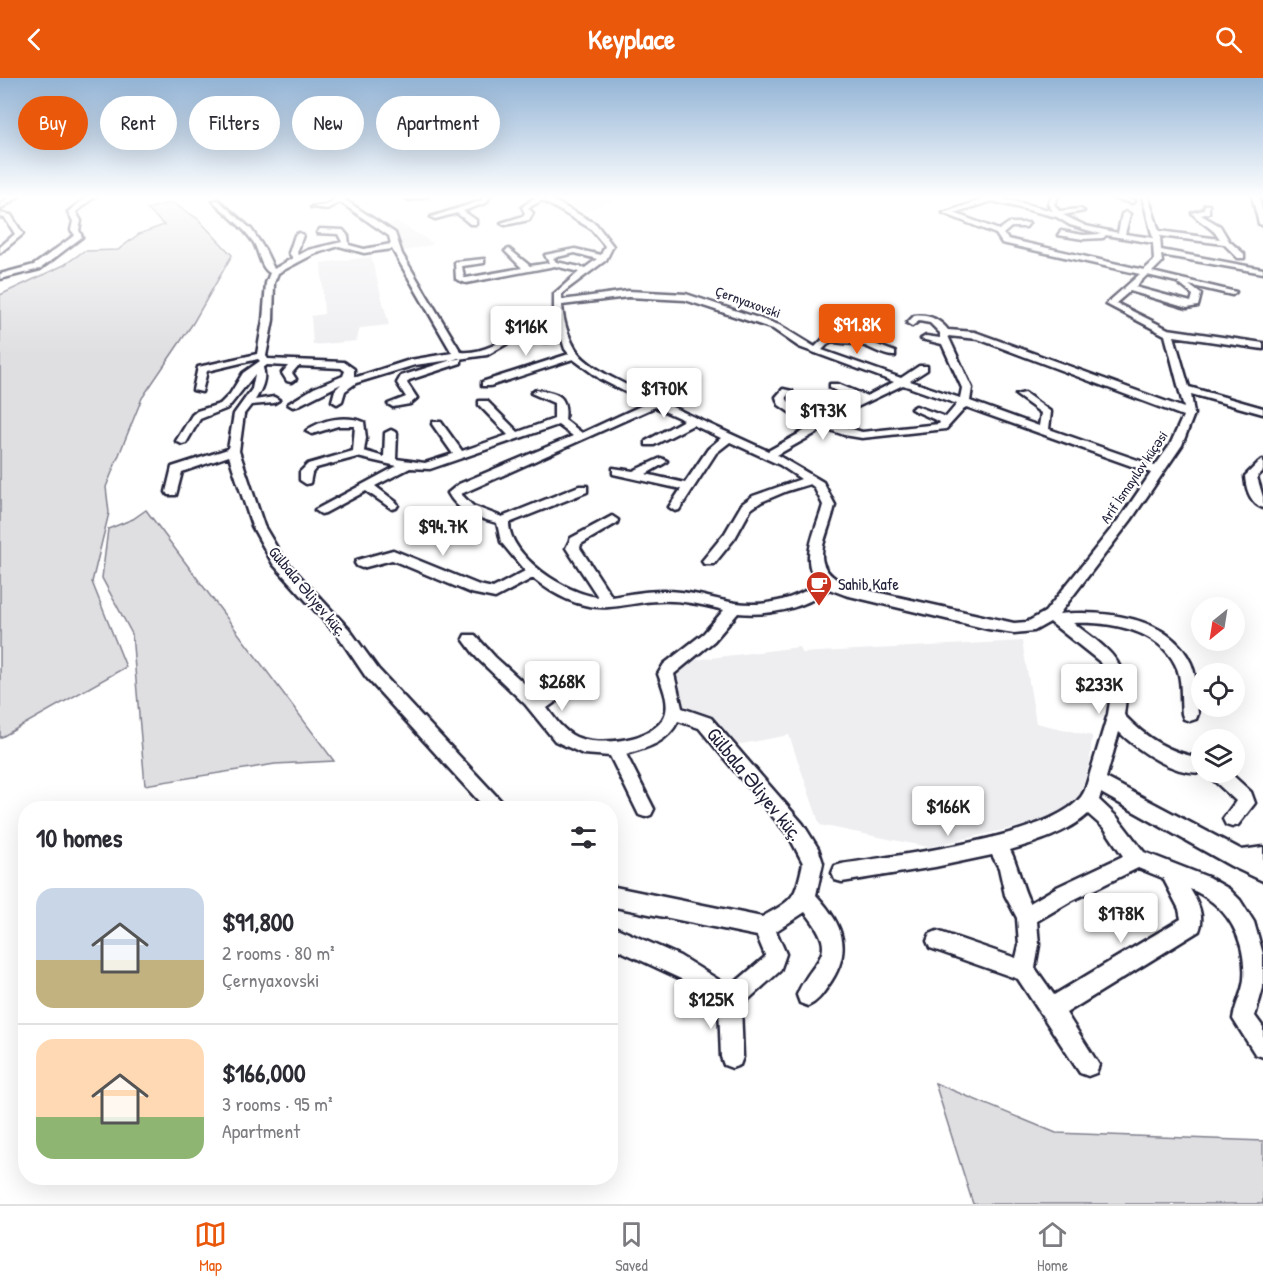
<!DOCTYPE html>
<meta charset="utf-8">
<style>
:root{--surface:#fff;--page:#f2f2f3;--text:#2b2b33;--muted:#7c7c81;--line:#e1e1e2;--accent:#ea580c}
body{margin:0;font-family:"Patrick Hand",sans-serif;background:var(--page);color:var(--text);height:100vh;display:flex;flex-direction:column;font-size:22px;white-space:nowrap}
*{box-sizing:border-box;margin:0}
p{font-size:20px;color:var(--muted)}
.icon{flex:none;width:33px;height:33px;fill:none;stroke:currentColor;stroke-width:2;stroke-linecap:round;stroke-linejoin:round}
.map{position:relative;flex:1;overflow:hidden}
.sheet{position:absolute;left:18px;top:723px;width:600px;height:384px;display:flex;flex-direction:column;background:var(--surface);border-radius:24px;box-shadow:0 6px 24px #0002}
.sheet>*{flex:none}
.guide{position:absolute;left:18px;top:18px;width:600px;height:54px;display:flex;gap:12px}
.needle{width:39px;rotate:210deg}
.tools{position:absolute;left:1191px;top:519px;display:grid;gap:12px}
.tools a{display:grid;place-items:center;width:54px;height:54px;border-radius:50%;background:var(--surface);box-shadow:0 6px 24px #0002;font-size:30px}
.price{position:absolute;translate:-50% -51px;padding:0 14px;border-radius:6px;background:#fff;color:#222;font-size:20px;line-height:39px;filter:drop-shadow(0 2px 3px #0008)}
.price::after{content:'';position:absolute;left:50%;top:36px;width:18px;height:14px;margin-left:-9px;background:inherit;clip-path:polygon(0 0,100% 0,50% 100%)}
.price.on{background:var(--accent);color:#fff}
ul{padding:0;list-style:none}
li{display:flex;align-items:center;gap:18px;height:150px;padding:0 18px}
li+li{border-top:2px solid var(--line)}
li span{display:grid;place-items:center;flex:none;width:168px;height:120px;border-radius:18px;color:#555}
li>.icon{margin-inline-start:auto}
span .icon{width:72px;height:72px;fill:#fffc;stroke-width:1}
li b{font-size:26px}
h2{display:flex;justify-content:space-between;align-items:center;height:72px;padding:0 18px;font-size:26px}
.tag{padding:0 21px;border-radius:27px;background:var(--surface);box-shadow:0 6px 24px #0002;font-size:21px;line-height:54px}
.tag.on{background:var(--accent);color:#fff}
header{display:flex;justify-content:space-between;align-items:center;height:78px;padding:0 18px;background:var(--accent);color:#fff;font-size:27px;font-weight:800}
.menu{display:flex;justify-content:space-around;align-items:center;height:84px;border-top:2px solid var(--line);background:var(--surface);font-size:16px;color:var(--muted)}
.menu a{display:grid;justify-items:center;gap:3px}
.menu .on{color:var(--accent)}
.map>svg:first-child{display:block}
.built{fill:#eeeef1}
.green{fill:#dfdfe2;stroke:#80808e;stroke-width:1.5}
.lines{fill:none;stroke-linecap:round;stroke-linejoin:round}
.minor-casing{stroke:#22223b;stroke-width:5}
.minor{fill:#fff;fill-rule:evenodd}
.labels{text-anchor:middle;stroke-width:4.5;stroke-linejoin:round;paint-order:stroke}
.far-street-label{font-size:14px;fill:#22223b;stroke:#fff}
.poi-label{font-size:16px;fill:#22223b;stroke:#fff;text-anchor:start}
.street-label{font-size:16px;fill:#22223b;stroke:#fff}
.near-street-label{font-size:20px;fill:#22223b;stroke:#fff}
</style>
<header><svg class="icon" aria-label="back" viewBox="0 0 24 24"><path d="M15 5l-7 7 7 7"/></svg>Keyplace<svg class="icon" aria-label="search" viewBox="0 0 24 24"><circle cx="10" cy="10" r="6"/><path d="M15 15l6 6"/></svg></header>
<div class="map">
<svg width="1263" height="1126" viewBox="0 0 1263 1126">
<rect width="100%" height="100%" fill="#fff"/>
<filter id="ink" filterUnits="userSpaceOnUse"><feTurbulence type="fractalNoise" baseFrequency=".0167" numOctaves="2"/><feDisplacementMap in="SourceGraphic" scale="12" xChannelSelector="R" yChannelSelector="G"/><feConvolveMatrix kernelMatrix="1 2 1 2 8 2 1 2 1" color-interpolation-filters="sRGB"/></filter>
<g filter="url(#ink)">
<path class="built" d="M554,118H626L585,133Z
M398,144L434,166L404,173L397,164L401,162L394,156L396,154L383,147Z
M371,179L389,247L360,250L356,263L313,267L311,238L324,236L321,185Z
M1022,563L1036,645L1092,658L1090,683L1079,722L1060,739L928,769L820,747L789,657L726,669L682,633L674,599L694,582L799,569L802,575Z"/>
<path class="green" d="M171,124L197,140L232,177L193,245L142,320L106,409L109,435L92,504L126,589L0,660V217L64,187L84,173L118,172L139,156L164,147L147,131Z
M146,432L334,683L275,686L145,707L132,556L102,500L108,451L133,441Z
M935,1005L1056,1055L1263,1063V1126H973Z"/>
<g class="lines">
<g class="minor-casing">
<path id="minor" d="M12,118H20L0,131V126Z
M88,118H95L76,134L81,143L79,152L82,159L40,191L0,201V196L34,187L75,157L71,152L73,143L68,134Z
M332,118L342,120L395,155L402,176L461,274C495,277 523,245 554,235V216L579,194L555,188L466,205L456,201L455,184L484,181V185L462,188L464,200H466L522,190L505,173L509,171L530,188L549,185L545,177L575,171L601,177L605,168L590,150L542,122L528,130L533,135L529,142L505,147L501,145L523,138L525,135L522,129L537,118H545L596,146L613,168L606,182L566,212L562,216V222L628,213L686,216L779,247L815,269L826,258L870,233L873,234V238L837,259L862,261L895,274V278C882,279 870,267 856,266C847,265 840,266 831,263L822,272L901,300L919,288H927V292L910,303L960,320L962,310L942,266L921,261L926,258L940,260V255L930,245L919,243L912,248L907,245L914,238C928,236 939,241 948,252L975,254L1184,330L1165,257L1106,226L1140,196L1002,165L996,156L943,135L984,121L979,118H993L1053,133L1048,126L1052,118H1058L1054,126L1059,133L1080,131L1084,133L1063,137L1086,148L1118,155L1122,136L1126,134L1130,136L1125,156L1153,160L1142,118H1148L1159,153L1220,161C1213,149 1201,146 1192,135L1203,132L1205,127H1209V135L1201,137L1220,148L1229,163L1244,176V180H1238L1224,166L1160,158L1161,172L1263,191V195L1161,177L1162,184L1152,194L1236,214L1232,217L1189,207L1201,216L1198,228L1187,230L1130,213L1116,225L1168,251L1263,265V271L1174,258L1189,309L1263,330V336L1191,316L1194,336L1182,367L1131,442L1059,536C1103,532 1170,538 1191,585C1198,601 1196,620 1198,636L1196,641L1190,643L1184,641L1182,636C1180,620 1183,600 1175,586C1158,551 1107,543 1073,545C1111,573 1132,585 1124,637C1146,660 1169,675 1202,680V694H1205C1176,699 1139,673 1119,654L1106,700L1242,772L1263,769V803L1231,788L1101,715L1099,722L1117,739L1144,774L1208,799L1229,811L1240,822L1254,844L1263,876V910L1255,938L1263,949V979L1255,976L1233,941C1235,927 1243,914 1244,901C1247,861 1227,826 1190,811C1198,824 1205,839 1199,853L1066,935L1099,987L1096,995L1088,998L1080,995L1018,901L930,870L927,863L930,856L937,853L1016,880L1019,867L1017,840L1005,817L999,790L992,777L935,789L842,804L835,802L832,795L835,788L842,786C891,778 1066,759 1085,712L1108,636L1111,617L1110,602L1099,583L1050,544L1034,553L1014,555L988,551L845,517L829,511C804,531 769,538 738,535L714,563L674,596L682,630L711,640L803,746L818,770L823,785L816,817C844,847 853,873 828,908C822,917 817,924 808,928L800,925L797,917C813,878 842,879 805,834L776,853L786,876L780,893L741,928L743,979L740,987L732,990L724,987L721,979L719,928L681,901L610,868V847L680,878L730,909L765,879V877L757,858L610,828V808L762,839C794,821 795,821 803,785L789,758L699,650L678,643C668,664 648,670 626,676L654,731L651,737L645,739L639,737L610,678L583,676L555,663L525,626L477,580L463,561L465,557H475L495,579L538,618C546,612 554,604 565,607L567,612L565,617L547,630C555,641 563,653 576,659C599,669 655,663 665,637C670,624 662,608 658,596L664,586L704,555L724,532C703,527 681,522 660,523C642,523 626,528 609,529C581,531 555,518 533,500L495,520L471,515L392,482L362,490L357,488L355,485L357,482L393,472L479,507L493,510L525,493L501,464L497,445C476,439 459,435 448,415L459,406L573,358L558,347L430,391L410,390L375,408L396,424L398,427L396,430L392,431L366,413L325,435L321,436L315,432L397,388L357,379L316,390L312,395L310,405L306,406L300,402V394L308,386L353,373L355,348H338L312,356L306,353C321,341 346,337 364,344L366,360L364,373L384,379L385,355L391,352L397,355L396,381L425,385L453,376L432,346L433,344H441L462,373L508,357L479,327V323H487L518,354L554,341V325L531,315L536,312C558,315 568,317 565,342L582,355L647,325L600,301L573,281L490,308H482V304L569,276L565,271L555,240L531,252L549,260V264H543L524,256L487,277L415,287L356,305L345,313L342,323L337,326L332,323L335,312L341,306L297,328L293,329L288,326L314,310L343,298L345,293L341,290L298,288L292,295L296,301L291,304L287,303L282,295L288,288L267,287L263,290C267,301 261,312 255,322L274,319L279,322L274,325L251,327L244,336L239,373L264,448L283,480L349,551L378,591L502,724L505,730H485L366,599L339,559L273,486L252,448L229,378L182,394L176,417H168L166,414L172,389L228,371L234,336L252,311L255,296L228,330L200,341L186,365L182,366L176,363L192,337L197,333L220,326L230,316L243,295L260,283L258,281L207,293L202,314L193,312L198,289L257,276L263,242L266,205L270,195C261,191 259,174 254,165C243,148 227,137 213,123L218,122L251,151L265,172L274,191L293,180L289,175L295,157L299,155L303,157L297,175L299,177L308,172L342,164L338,156L317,155L320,151L343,152L348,158L349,167L364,171L391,166L389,158L340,124L327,131L311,129L326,127L335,121ZM992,123L1057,139L1070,147L1101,156L1083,157L1061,153L1058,157L1083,161L1103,160L1106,157L1153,165L1154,183L1144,192L1008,161L1003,156L1011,149H1026L1029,145H1009L999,152L954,135ZM339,168L364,175L392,171L452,275L410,282L357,299L354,298V291L344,284L268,281L266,278L273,242L274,205L278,195L314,176ZM575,175L597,181L585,190L556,184L553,180ZM1147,197L1177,204L1193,217L1191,224L1135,209ZM628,219L685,222L773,251L799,269L894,304L867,318L838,306H830V310L858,322L847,326L819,344L788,323L786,319L792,313L783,311L776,319L779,327L811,349L768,373C725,353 682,334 639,313C621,304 600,295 584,281C571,270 563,244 562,227ZM948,258L978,261L1183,338L1170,367L1155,388L1049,351L1051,334L1025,315L1016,317L1041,335L1039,348L970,323L972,310ZM903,307L957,326L946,339L916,328L911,331L940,344L939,346L862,354L832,345L855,330ZM655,329L684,342L646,363V367H654L693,347L721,360L708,371L685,405L646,396L665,385L667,383L661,380L633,393L613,390V396L681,411L669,429L675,433L679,432L716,375L730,364L780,387L801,401L753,418L742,426L725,455L702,483L704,486H714L735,460L751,431L761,424L787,413L810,406L814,409L823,427C817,451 797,484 819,504C796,522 764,529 736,525C717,522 700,516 681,514C657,511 635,515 612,519L580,470L581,466L617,445L618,442L612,438L571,460L566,470L598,519C567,516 509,479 509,445L587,414V408H579L502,439L473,428L461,416ZM966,329L1151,395L1123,436L1045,534L1027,544L1014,545L849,508C804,488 827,464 835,427L823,404L777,377L825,350L844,357L862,360L946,351ZM1088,736L1105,751L1123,778L1057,809L1030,825C1021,808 1019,789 1010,772C1037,764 1067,755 1088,736ZM1138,790L1163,800L1179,831L1181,841L1054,917L1035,890L1039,867L1037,843L1071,823Z
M408,118H428L409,122L406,120Z
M484,118H490L486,125L463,133L476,142V146H470L457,135L435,141L431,139L481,123Z
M1103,118H1118L1135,123L1132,125Z
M1252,118H1258L1263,134V148L1259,146Z
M0,135L11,137L23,156L0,175V169L15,156L5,140L0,139Z
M458,280L461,281V285L409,302L407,305L417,320L410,326L393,329L388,326L406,319L397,305L401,298Z
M1263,382V393L1257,399L1263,419V430C1250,425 1246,411 1245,398L1259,384Z
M1208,694H1229L1251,714L1255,725L1238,747L1232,749L1226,747L1223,741L1236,723L1210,699Z"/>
</g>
<use href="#minor" class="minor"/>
</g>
</g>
<linearGradient id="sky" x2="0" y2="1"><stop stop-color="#93b4d6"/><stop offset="0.43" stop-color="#fff"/><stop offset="1" stop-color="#fff" stop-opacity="0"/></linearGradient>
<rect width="1263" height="276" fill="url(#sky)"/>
<defs>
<g id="cafe-pin" transform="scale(1.35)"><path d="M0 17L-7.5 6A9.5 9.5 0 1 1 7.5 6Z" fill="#c8321e" stroke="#fff"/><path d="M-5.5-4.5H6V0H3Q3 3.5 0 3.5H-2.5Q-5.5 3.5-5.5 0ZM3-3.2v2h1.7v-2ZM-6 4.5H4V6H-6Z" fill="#fff"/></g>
</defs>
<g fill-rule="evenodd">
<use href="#cafe-pin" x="819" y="506"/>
</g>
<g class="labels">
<g class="far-street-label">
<text transform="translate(748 224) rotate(20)" y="5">Çernyaxovski</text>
<text transform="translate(1134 399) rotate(-56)" y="5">Arif İsmayılov küçəsi</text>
</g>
<g class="poi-label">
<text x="838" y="512">Sahib Kafe</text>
</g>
<g class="street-label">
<text transform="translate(308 513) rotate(50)" y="6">Gülbala Əliyev küç.</text>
</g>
<g class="near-street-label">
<text transform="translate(755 706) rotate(51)" y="7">Gülbala Əliyev küç.</text>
</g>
</g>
</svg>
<div class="tools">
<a><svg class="needle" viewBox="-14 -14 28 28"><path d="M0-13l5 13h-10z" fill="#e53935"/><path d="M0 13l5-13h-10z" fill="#7c7c81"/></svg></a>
<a><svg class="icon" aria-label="locate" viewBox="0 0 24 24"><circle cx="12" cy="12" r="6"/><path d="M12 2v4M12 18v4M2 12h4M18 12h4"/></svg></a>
<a><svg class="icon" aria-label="layers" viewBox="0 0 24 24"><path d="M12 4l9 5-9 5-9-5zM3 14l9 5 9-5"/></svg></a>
</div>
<b class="price on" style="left:857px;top:277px">$91.8K</b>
<b class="price" style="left:526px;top:279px">$116K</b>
<b class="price" style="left:664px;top:341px">$170K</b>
<b class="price" style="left:823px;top:363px">$173K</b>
<b class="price" style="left:443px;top:479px">$94.7K</b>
<b class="price" style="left:562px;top:634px">$268K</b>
<b class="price" style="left:1099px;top:637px">$233K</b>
<b class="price" style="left:948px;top:759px">$166K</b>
<b class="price" style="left:1121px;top:866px">$178K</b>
<b class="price" style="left:711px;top:952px">$125K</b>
<div class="guide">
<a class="tag on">Buy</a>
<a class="tag">Rent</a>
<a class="tag">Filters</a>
<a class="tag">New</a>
<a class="tag">Apartment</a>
</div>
<section class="sheet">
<h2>10 homes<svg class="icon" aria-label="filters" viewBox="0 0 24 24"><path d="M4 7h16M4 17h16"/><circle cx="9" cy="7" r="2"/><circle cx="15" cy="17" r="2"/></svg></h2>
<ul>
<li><span style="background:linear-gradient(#c9d6e8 60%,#c2b280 0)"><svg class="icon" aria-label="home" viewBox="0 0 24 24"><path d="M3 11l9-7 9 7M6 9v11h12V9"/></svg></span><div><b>$91,800</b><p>2 rooms · 80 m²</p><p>Çernyaxovski</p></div></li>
<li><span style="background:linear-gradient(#ffd9b3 65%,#8fb573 0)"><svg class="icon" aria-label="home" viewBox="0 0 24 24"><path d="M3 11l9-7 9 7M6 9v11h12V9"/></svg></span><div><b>$166,000</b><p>3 rooms · 95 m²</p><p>Apartment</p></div></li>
</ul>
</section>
</div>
<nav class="menu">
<a class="on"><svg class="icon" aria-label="map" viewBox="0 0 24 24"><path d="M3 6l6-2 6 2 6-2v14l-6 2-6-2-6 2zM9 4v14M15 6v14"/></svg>Map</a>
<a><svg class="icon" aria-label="saved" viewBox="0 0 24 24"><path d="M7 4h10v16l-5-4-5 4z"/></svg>Saved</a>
<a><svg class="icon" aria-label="home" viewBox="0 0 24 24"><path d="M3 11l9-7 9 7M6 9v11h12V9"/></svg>Home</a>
</nav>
